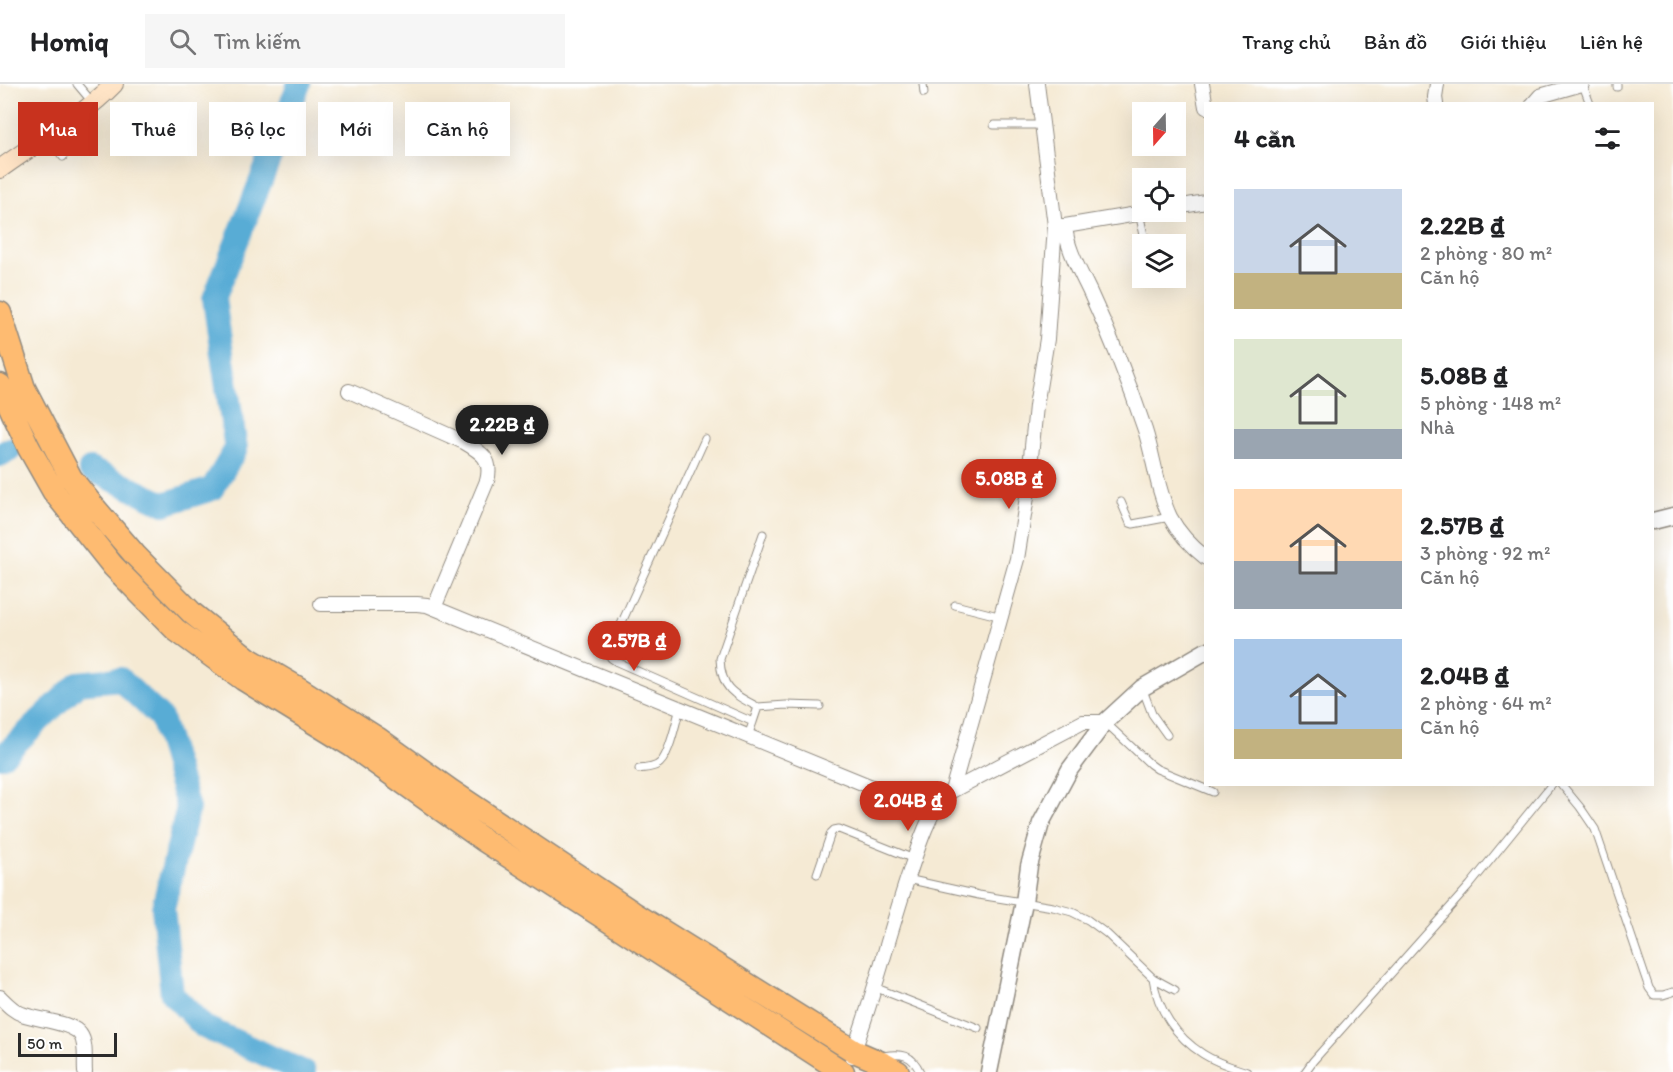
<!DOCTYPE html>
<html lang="vi">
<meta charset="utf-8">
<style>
:root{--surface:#fff;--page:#f6f6f6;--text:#202124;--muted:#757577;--line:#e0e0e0;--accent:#c8321e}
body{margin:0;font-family:Itim,sans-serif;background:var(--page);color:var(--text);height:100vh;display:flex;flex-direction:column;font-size:22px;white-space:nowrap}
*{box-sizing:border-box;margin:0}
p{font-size:20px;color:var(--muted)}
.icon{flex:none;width:33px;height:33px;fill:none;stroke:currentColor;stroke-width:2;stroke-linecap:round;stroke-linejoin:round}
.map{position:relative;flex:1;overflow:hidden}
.details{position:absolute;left:1204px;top:18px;width:450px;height:684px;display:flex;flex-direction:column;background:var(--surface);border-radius:0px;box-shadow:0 6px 24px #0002}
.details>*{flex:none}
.banner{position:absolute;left:18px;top:18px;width:570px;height:54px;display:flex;gap:12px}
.needle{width:39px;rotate:200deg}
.controls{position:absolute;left:1132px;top:18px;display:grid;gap:12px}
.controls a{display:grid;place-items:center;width:54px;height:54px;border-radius:0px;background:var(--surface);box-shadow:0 6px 24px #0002;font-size:30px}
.scale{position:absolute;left:18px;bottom:15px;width:99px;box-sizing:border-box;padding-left:6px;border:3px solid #2b2b2b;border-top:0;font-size:16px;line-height:21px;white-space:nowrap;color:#2b2b2b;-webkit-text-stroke:4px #fff;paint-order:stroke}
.price{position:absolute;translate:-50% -51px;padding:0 14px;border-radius:21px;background:var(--accent);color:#fff;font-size:20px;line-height:39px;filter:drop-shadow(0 2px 3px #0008)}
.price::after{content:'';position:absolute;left:50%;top:36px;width:18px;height:14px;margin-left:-9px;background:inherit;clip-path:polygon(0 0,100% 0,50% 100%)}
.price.active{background:#222;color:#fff}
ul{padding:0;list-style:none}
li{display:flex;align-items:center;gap:18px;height:150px;padding:0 30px}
li span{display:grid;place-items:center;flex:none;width:168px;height:120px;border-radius:0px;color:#555}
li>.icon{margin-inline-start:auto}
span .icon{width:72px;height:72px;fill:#fffc;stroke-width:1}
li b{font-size:26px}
h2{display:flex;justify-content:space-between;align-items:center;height:72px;padding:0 30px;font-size:26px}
.pill{padding:0 21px;border-radius:0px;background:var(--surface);box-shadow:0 6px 24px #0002;font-size:21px;line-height:54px}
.pill.active{background:var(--accent);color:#fff}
header{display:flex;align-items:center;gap:36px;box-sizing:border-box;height:84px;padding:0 30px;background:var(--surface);border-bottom:2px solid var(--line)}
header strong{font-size:28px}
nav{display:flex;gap:33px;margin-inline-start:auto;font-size:21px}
.search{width:420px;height:54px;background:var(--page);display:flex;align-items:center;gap:15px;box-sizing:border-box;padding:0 21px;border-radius:0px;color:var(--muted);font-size:22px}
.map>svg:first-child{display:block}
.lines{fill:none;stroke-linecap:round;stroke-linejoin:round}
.river{stroke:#59acd5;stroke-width:24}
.service-casing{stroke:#908a80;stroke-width:9}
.minor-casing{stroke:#908a80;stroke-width:16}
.tertiary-casing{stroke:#908a80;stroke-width:19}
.secondary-casing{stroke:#908a80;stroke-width:20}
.trunk-casing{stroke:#908a80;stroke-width:25}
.service{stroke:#fff;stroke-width:7}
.minor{stroke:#fff;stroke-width:14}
.tertiary{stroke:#fff;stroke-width:16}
.secondary{stroke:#ffe4c6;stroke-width:18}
.trunk{stroke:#febb71;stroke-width:22}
</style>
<header>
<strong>Homiq</strong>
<div class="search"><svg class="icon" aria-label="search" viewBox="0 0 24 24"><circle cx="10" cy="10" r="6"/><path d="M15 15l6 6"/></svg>Tìm kiếm</div>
<nav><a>Trang chủ</a><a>Bản đồ</a><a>Giới thiệu</a><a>Liên hệ</a></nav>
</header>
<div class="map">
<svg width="1673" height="988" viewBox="0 0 1673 988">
<rect width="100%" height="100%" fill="#fff"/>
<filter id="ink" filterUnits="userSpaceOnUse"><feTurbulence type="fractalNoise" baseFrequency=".0167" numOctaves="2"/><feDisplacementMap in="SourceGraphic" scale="12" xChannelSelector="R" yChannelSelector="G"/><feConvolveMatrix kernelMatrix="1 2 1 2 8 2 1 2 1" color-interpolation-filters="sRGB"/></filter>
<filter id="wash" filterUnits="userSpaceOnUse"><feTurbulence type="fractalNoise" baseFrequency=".008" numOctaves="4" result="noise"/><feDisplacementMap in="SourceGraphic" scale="24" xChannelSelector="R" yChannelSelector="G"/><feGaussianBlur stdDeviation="1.35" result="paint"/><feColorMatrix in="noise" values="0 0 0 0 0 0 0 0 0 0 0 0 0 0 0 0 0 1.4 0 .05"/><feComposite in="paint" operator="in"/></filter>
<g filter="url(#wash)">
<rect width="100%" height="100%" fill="#f5ead4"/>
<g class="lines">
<path class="river" d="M0,371L10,365
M90,385L164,420L212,405L236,365L214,215L299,0
M0,672H3L78,599L120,595L161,634L188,724L163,824L172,910L204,943L304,988"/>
</g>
</g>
<g filter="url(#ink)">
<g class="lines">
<g class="service-casing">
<path id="service" d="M77,0L93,19
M923,0L924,9
M1617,0V3
M1583,1L1590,20
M994,41H1042
M48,54L63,73
M1139,129L1146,160
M705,355L608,569L611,574L617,578L753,638L748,652
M1121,418L1130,439L1133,440L1170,433
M955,521L1002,533
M1143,606L1152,630L1167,651
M758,623C734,611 721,605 720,575L763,450
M753,638L758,623L786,621L820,622
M1106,639L1150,680L1157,685L1213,708
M639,685C645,684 652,684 657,681C669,676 676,637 680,624
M1561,700L1580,723L1595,745L1649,904L1654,911H1663L1673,908
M817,790L831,749L834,746L839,745L914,775
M907,795L979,811L1053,823L1072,828L1088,836L1107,850L1153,894L1175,906
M1153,894C1157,925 1176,953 1203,970C1217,979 1232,983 1247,988
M874,903L978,944
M883,972C902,969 912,970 920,988
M1305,988L1313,977L1470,801L1552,700"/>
</g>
<g class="minor-casing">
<path id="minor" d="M1037,0L1055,142H1065C1067,165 1079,185 1089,206C1110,251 1129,298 1145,346C1154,374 1157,406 1170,433C1179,450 1192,463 1206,474
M1202,0L1206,23
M1436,20L1435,13L1437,0
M1533,20L1540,12L1582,0
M1176,123L1206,118
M1065,142L1149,128
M349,307L464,358C481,368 493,375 487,397L434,524
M321,520H417L427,521L933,728
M952,707L1017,475L1027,413L1036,322L1047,255L1055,142
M0,913C7,920 13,927 22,930C37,936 72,938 80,950C87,959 84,977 85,988
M852,972C873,915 888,854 907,796C916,770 927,732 944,711L1083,638H1105"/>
</g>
<g class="tertiary-casing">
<path id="tertiary" d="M1653,437L1673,432
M989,988L1024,818L1029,782L1041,739L1070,685L1105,638L1142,604L1206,567"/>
</g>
<g class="secondary-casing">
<path id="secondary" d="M0,85C38,57 81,34 114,0"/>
</g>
<g class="trunk-casing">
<path id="trunk" d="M0,229L24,304L71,394L93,422L135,471L193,530L249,575L300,605L377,654L451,707L632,828L854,967L884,980L898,988
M0,301L29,364L54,408L113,482L176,546L243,595L352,662L485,757L843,988"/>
</g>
<use href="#service" class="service"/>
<use href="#minor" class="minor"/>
<use href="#tertiary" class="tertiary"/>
<use href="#secondary" class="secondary"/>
<use href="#trunk" class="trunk"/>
</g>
</g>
</svg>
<div class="controls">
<a><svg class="needle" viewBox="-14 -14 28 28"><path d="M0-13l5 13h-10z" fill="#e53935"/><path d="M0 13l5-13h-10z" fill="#757577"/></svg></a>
<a><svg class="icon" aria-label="locate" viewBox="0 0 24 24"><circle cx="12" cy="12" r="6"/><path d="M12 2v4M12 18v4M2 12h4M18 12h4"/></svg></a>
<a><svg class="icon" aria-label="layers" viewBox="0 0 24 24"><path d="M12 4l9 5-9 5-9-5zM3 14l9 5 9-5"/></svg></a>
</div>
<div class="scale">50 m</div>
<b class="price active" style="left:502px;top:372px">2.22B ₫</b>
<b class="price" style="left:1009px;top:426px">5.08B ₫</b>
<b class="price" style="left:634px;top:588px">2.57B ₫</b>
<b class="price" style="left:908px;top:748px">2.04B ₫</b>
<div class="banner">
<a class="pill active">Mua</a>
<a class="pill">Thuê</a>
<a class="pill">Bộ lọc</a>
<a class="pill">Mới</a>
<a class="pill">Căn hộ</a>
</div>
<section class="details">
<h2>4 căn<svg class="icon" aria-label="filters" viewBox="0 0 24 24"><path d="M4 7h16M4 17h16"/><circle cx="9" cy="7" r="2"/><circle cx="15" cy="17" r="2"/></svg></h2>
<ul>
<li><span style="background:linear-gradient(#c9d6e8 70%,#c2b280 0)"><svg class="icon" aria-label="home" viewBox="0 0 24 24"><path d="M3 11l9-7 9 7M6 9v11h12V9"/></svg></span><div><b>2.22B ₫</b><p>2 phòng · 80 m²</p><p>Căn hộ</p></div></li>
<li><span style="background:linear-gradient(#dfe7d0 75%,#9aa5b1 0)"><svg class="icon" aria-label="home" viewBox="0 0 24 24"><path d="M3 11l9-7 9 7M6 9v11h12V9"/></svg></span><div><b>5.08B ₫</b><p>5 phòng · 148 m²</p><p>Nhà</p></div></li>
<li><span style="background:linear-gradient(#ffd9b3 60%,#9aa5b1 0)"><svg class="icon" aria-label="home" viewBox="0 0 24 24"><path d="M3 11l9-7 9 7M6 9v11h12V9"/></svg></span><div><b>2.57B ₫</b><p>3 phòng · 92 m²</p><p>Căn hộ</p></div></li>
<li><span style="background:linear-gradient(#a9c7e8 75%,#c2b280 0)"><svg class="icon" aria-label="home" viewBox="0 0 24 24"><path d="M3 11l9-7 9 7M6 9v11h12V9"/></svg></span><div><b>2.04B ₫</b><p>2 phòng · 64 m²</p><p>Căn hộ</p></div></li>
</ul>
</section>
</div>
